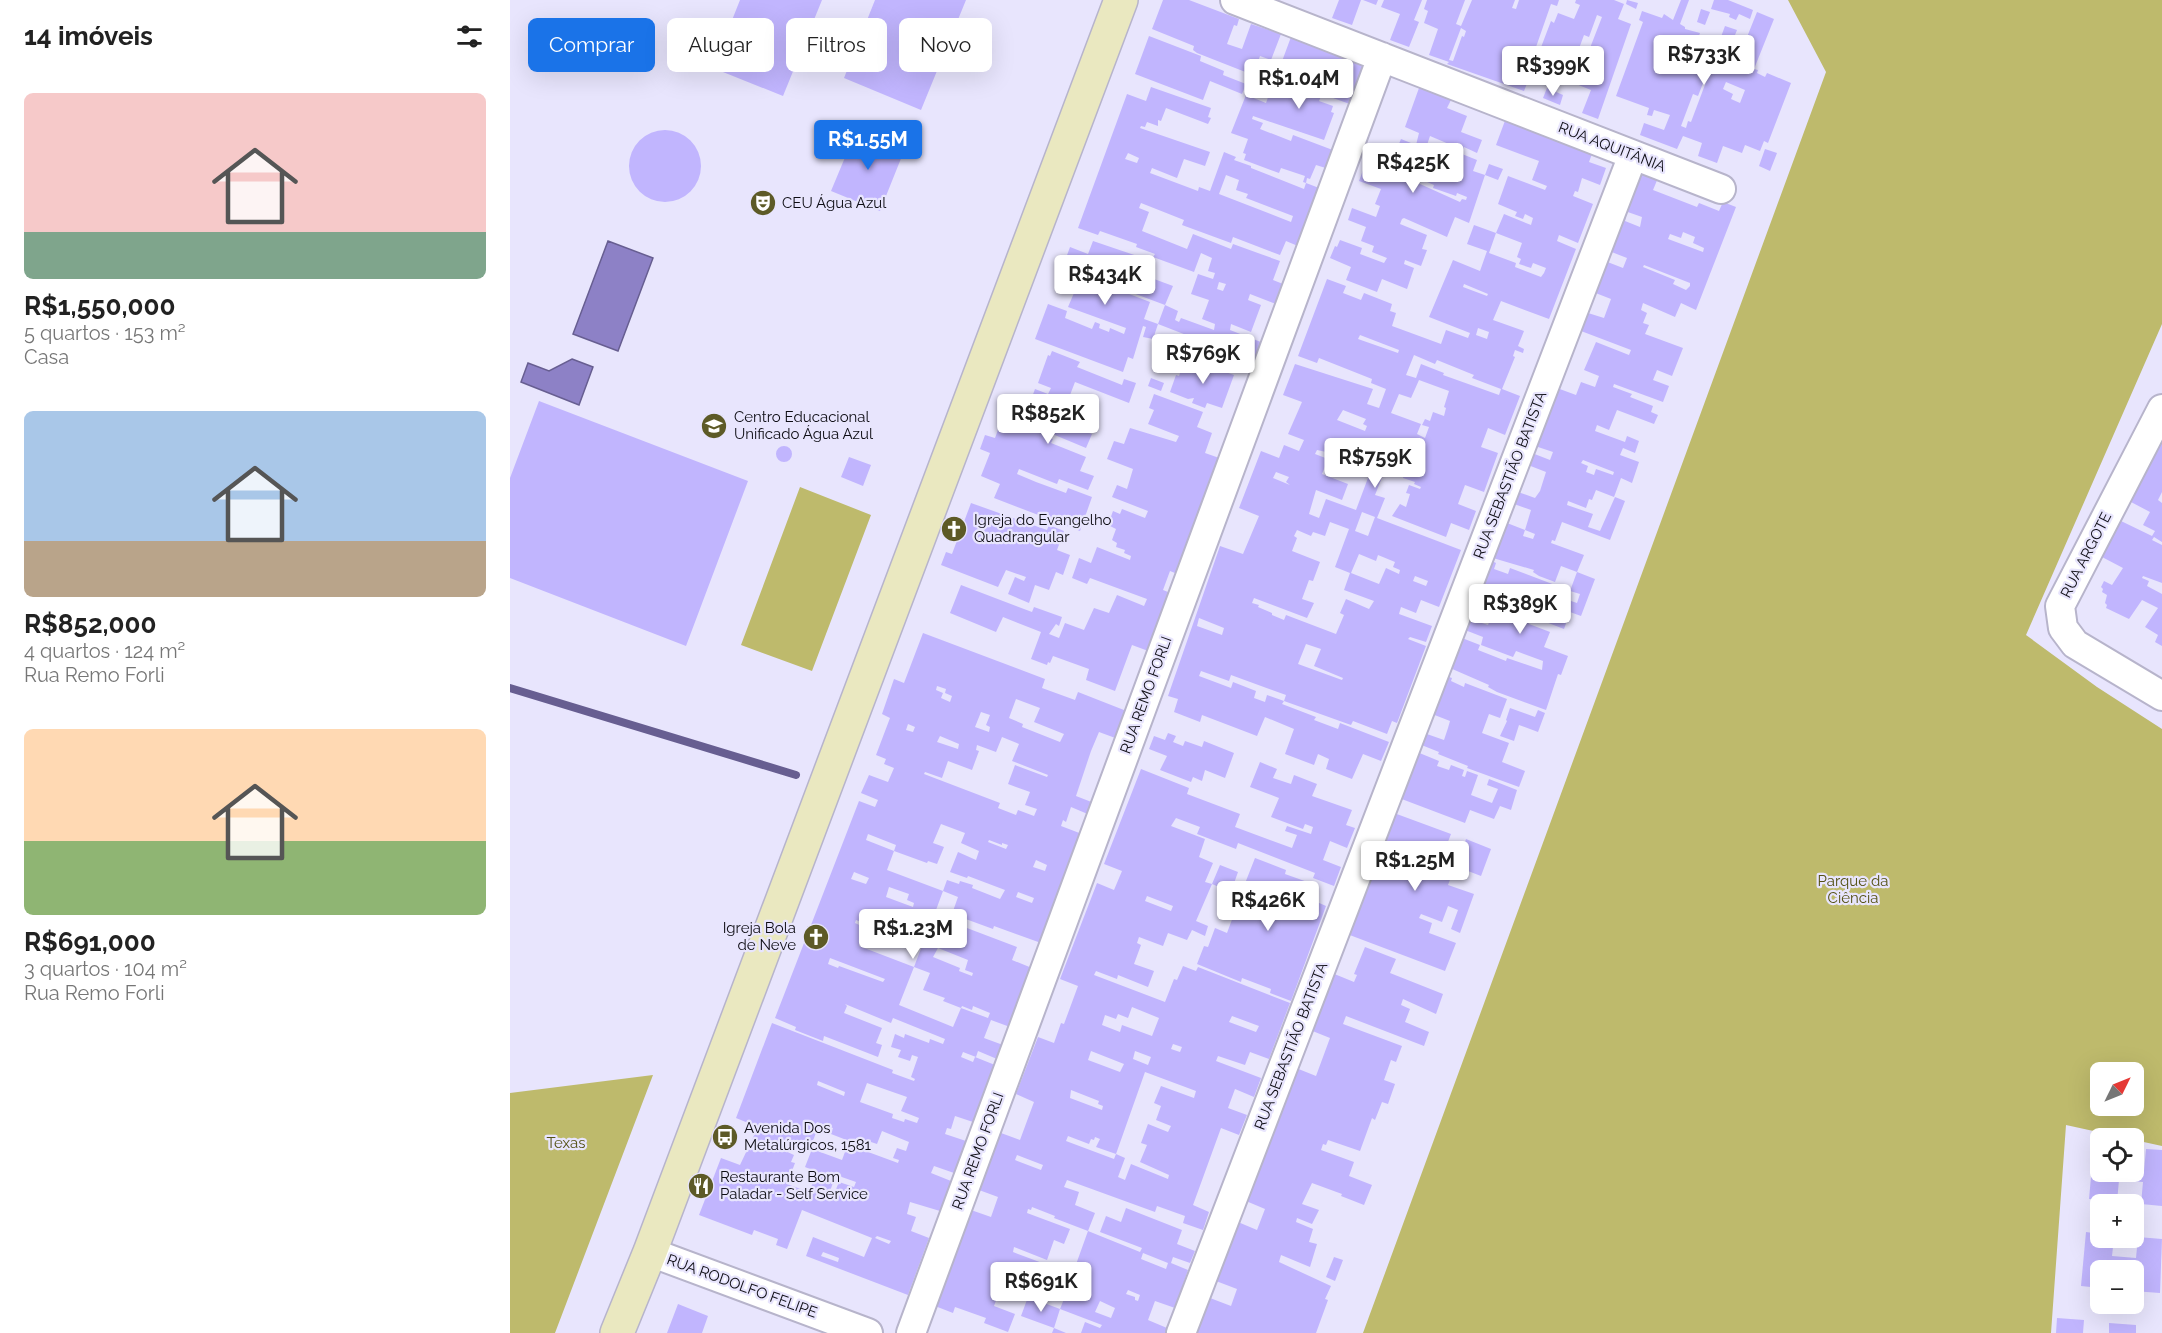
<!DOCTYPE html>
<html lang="pt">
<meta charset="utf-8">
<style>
:root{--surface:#fff;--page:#f6f6f6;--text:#222;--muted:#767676;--accent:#1a73e8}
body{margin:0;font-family:Raleway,sans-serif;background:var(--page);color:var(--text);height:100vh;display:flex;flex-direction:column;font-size:22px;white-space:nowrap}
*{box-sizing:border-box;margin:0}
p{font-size:20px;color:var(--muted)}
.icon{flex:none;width:33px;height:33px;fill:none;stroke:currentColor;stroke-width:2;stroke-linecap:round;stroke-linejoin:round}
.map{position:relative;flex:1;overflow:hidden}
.sheet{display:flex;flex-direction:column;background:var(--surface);width:510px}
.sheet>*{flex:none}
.hud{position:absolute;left:18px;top:18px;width:570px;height:54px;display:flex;gap:12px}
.needle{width:39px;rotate:47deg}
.fabs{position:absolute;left:1580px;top:1062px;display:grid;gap:12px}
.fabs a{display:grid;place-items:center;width:54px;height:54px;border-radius:9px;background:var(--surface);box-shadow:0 6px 24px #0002;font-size:30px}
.price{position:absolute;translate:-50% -51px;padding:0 14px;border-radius:6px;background:#fff;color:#222;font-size:20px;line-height:39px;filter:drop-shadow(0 2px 3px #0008)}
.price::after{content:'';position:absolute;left:50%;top:36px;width:18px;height:14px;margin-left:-9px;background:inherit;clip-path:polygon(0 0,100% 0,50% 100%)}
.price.on{background:var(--accent);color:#fff}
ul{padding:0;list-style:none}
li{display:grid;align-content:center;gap:12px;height:318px;padding:0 24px}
li span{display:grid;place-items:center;height:186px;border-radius:9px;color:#555}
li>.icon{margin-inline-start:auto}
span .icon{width:108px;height:108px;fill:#fffc;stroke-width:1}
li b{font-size:26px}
h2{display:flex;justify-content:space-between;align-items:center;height:72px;padding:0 24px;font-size:26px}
.tag{padding:0 21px;border-radius:9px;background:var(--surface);box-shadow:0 6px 24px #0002;font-size:21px;line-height:54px}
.tag.on{background:var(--accent);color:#fff}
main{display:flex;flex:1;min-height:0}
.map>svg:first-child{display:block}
.green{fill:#beba6c;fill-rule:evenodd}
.water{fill:#8d81c6;stroke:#675e91;stroke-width:1.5}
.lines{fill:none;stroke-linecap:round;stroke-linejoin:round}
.stream{stroke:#675e91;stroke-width:8}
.building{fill:#c1b5fe;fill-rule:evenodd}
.street-casing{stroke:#b7b4cb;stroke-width:32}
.secondary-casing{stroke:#b7b4cb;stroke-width:36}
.street{stroke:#fff;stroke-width:28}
.secondary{stroke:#eae8c0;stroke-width:33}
.labels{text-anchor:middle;stroke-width:4.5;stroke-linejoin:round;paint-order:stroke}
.street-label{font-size:15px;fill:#0e0d14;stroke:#e8e5fd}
.poi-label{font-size:15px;fill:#0e0d14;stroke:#e8e5fd;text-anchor:start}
.park-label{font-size:15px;fill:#545114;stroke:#e8e5fd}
</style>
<main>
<section class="sheet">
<h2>14 imóveis<svg class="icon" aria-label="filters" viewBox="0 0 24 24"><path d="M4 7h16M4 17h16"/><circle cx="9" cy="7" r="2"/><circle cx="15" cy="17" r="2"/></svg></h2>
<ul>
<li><span style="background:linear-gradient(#f6c9c9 75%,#7fa58c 0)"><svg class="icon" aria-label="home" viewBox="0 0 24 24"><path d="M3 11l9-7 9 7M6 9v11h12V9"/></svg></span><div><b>R$1,550,000</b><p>5 quartos · 153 m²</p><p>Casa</p></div></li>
<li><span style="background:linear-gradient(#a9c7e8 70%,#b9a48a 0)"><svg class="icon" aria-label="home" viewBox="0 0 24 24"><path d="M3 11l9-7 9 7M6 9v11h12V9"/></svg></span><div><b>R$852,000</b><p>4 quartos · 124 m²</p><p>Rua Remo Forli</p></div></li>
<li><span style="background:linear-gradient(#ffd9b3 60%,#8fb573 0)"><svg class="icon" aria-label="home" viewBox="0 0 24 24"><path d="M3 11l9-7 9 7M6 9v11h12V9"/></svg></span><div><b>R$691,000</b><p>3 quartos · 104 m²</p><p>Rua Remo Forli</p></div></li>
</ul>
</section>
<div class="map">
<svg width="1652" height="1333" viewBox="0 0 1652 1333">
<rect width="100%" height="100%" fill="#e8e5fd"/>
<path class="green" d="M1278,0H1652V324L1516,635L1587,687L1652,729V1146L1556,1125L1541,1333H853L1316,72ZM1623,1072V1106H1590V1072Z
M290,487L361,515L302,671L231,645Z
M143,1075L45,1333H0V1093Z"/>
<path class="water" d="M98,241L143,258L108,351L63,334Z
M62,359L83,367L69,405L11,382L18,363L39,371Z"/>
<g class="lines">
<path class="stream" d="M0,688L286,775"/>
</g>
<path class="building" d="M230,0H312L273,96L203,68Z
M365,0H456L411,110L334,78Z
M653,0H679L729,19L727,26L724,25L717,44L732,49L741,24L771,34L761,60L750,56L743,75L687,53L683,50L684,46L642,29Z
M829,0H851L842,25L822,18Z
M853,0H868L866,5Z
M874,0H912L904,20L909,22L899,47L880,40L890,14L871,7Z
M917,0H955L946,24L951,26L962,0H1005L1002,8L1006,9L1009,0H1049L1047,6L1041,4L1018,70L1022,71L1014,91L937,64L939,62L919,55L928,29L914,23L918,11L914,9ZM951,28L956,31L954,37L952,36L943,61L939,60Z
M1066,0H1104L1114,4L1108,19L1121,24L1088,119L1072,113L1081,90L1061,82L1076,46L1080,48L1092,17L1087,15L1079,37L1074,35L1058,78L1044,73L1041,79L1022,71L1041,21L1044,23L1048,13L1064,19L1070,5L1065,3Z
M1117,0L1128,3L1126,9L1116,4Z
M1171,0H1179L1170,24L1175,27V29L1190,33L1181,58L1201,64L1215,26L1227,30L1225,35L1233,38L1230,46L1233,47L1247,12L1264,19L1244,69L1248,70L1247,73L1255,77L1257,73L1281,83L1258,143L1254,141L1250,151L1235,145L1232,153L1213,146L1207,163L1188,156L1192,143L1173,136L1167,149L1130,135L1134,123L1154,130L1160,115L1144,110L1142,116L1137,115L1139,108L1106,96L1133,22L1129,20L1132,11L1152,18L1154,14L1163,20ZM1197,73L1199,74L1181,122L1178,121L1176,128L1171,126L1183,94L1188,96ZM1216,82L1235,90L1230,103L1221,99L1223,94L1213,89Z
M1204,0H1218L1243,10L1240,19L1229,14L1226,20L1219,17L1220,14L1201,9Z
M1191,9L1200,12L1195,25L1187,22Z
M639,36L691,56L690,61L714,71L713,75L736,84L732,94L700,81L693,100L625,74Z
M781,37L849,63L853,67L848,107L812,94L809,101L823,106L821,112L824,113L814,140L743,116L742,119L753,123L750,129L781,141L783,135L828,152L822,170L806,165L800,179L797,178L796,183L793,182L795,176L771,168L769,173L734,160L736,154L733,153L738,139L721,133L736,95L756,103L762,86L797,99L799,93L760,79L766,62L771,64Z
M641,87L701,108L698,117L701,118L698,124L656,108L651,121L648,120V126L637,122L635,127L631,126L630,128L700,152L695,166L674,159L667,178L642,168L640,173L688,191L689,187L700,191L714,152L726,157L724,160L741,166V168L794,189L796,183L817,191L795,249L776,241L770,255L723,237L721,243L672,225L674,220L631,203L629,208L639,212L632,231L677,249L683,234L721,249L723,244L770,261L763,280L778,286L771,306L740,294L738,300L751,305L741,332L721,324L720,330L756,344L749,363L732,356L726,370L696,361L697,360L678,354L684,338L648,324L655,305L668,311L665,320L669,322L671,318L704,330L705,324L692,319L699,300L681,294L688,274L703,279L705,273L698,271L702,258L691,253L684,272L643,257L645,254L626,247L627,244L590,231L588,235L568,228L617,94L636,101ZM618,153L629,158L627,163L615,159ZM716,175L729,180L726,190L738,194L736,198L783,216L781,222L709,194ZM709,282L716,284L713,291L707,289Z
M909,88L941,100L937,108L957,116L951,132L972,140L967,153L954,147L953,150L920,136L916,148L919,149L920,147L946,157L947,152L967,160L963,171L975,175L959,223L945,217L937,237L894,218L892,219L890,224L917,235L912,249L917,250L911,266L895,260L894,264L904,268L897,289L872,279L867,292L836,280L841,267L820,258L825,246L827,247L830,240L852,248L850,254L874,263L877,258L862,252L864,246L851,241L856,227L838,220L842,208L866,217L870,206L865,204L871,189L849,181L863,143L886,151L891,139L906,145L909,133L895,127ZM908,178L924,185L923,188L946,196L947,193L957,197L956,200L952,199L950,202L910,184L907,181Z
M1037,88L1053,95L1050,105L1033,98Z
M996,118L1082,154L1079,162L1096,168L1090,185L1072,178L1068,192L1065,191L1063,196L1083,204L1068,243L1049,235L1047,241L1066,249L1039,319L991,301L983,320L1014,331L1008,346L1014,349L1013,353L1005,350L1003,356L1005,357L992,389L1010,396L995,435L978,428L971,447L988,453L974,492L955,485L948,504L966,511L959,530L941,523L936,537L882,516L890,504L896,507L900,494L896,493L899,485L910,489L911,487L904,484L905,482L893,478L897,462L892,460L899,442L893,439L886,457L836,439L830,455L807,450L805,454L818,459L812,474L838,484L832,500L806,490L799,514L809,518L816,499L846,510L861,470L873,475L865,495L875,498L867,518L951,550L929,607L911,600L906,613L891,607L889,614L922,626L916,642L900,637L898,639L916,646L887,723L882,721L877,734L843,721L841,725L774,701L772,704L806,717L804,720L828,729L830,723L879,742L871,761L853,754L842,779L816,769L819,759L808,754L804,765L775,754L784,729L755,717L747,736L692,715L690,722L664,712L668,699L658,696L710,546L733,554L749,516L729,508L751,451L769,458L774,445L789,451L794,440L778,434L792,402L773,395L785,364L863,389L857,404L869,408L876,389L861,383L862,379L809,358L807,363L788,356L817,279L836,286L833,293L851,300L854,293L882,304L880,311L886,313L882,326L931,344L936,330L958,338L960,333L919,317L943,260L970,271L977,251L957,244L964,225L986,233L979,253L1006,263L1005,267L1031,277L1034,273L1036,268L1023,263L1021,268L1009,264L1011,259L1007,257L1012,243L986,233L994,214L1021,225L1023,218L1015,214L1013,219L1005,216L1007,212L988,204L998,176L1035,190L1037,186L1022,180L1029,161L986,145ZM954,284L978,294L977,296L953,287ZM968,328L979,332L977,339L966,335ZM850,335L889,350L888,353L848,339ZM904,355L925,364L927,360L964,375L962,378L991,389L989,395L933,375L934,373L911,364L906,378L896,375ZM909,380L939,391L934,407L936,408L934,416L923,412L920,421L915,419L912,425L919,427L915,438L907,434L911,424L881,413L889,394L901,398ZM833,410L856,419L853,424L857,426L855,431L827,420ZM766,472L779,477L776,482L780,485L763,478ZM852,512L865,517L858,536L845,531ZM820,522L839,529L825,567L840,573L834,590L864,601L859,609L836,599L830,613L834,615L826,634L776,615L774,620L762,615V613L748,607L749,605L742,603L744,598L797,618L804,603L792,599L799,580L803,581L810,562L782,551L787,538L784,536L787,530L801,536L803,532L815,536ZM849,554L866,561L868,555L885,562L883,567L890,570L889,574L876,568L869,584L841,573ZM905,576L918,581L916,586L903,581ZM689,618L714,628L712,635L687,626ZM796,644L811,649L804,666L833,678L832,680L788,664ZM691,671L719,681L721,675L776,695L774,701L757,695L755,702L744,698L746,691L723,682L721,688L689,676Z
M119 166a36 36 0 1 1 72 0a36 36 0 1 1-72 0Z
M346,131L394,151L370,211L321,191Z
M1255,149L1267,153L1260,171L1249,166Z
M979,164L993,169L988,180L975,175Z
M1134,174L1148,178L1143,190L1187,207L1189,203L1209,211L1213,202L1226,207L1186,310L1171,303L1165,317L1133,303L1131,310L1137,313L1133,323L1139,325L1135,334L1173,348L1162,376L1147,370L1143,380L1159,386L1153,402L1104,384L1103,387L1122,394L1120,397L1143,406L1141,412L1148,415L1144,424L1107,410L1099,430L1087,425L1085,431L1115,442L1117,436L1129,441L1125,453L1113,448L1110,455L1129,462L1122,483L1111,478L1104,497L1086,490L1082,500L1079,499L1076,508L1058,501L1057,505L1083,514L1078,527L1090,531L1105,497L1115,501L1100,540L1052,522L1045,541L1042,540L1041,543L1074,555L1067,572L1051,566L1045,582L1029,576L1023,572L1024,570L983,558L997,523L1015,530L1013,536L1023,539L1025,534L1015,530L1021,510L1004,504L1008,492L1025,498L1030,491L1036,472L1018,465L1022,453L1040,460L1043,452L1025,446L1047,388L1066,395L1071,382L1085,387L1089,376L1074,370L1086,342L1119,355L1121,350L1071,331L1078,313L1094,318L1101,299L1083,292L1095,261L1113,268L1117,258L1099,251L1110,215L1116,217L1115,221L1130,227L1132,217L1112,210L1126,176ZM1173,232L1185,237L1183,243L1194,248L1193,252L1158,239L1160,234L1171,238ZM1134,265L1180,283V286L1176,290L1163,284L1165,280L1133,267ZM1073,460L1104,472L1103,475L1086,469L1084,475L1076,472L1078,466L1071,463Z
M583,241L642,261L636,276L663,286L655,305L615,290L614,292L640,302L634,319L648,324L643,339L633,337L636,327L633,326L623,359L618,357L613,372L525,339L538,304L557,311L555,318L582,329L585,322L590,324L589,328L599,332L600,328L614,334L616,328L558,307L564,293L545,286L553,267L610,289L612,283L574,269L575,266L556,258L560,247L578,254Z
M542,351L570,362L567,367L612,385L614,379L626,383L619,403L565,382L560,395L556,394L553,401L581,412L574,431L582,434L576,448L540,433L538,437L543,439L541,443L576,457L570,471L584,476L578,490L549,479L547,484L509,469L507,474L526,482L556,493L558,488L582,497L570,531L484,498L490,484L471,476L480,453L470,449L475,435L485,438L492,419L502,423L509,405L518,408L525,389L538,394L541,388L528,383L538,355L540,356Z
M674,362L692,368L693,364L724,375L712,408L697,403L695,408L682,403L684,398L678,399L660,392L666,375L669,376Z
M641,378L654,383L651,391L638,386Z
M644,394L693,412L687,427L702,433L695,453L715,460L670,575L660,571L653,590L663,594L641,652L622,645L605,691L576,680L579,669L543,656L540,663L538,662L537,665L521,659L531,632L493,617L486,632L440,613L451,585L522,612L524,607L552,617L549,626L546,624L539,634L549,638L555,623L574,630L584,608L599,613L607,595L634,606L637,599L580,578L577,584L562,578L569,558L581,563L587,547L620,560L621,556L614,553L615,550L606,547L607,543L602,540L606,529L598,525L603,511L610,514L612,509L635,518L638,511L602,497L607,485L617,489L623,469L597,459L604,441L614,444L620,428L666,442L669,436L638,424L644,410L639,408Z
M29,401L238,481L176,646L0,578V478Z
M1652,442V492L1648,500L1652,503V542L1644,537L1642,540L1652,545V583L1633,576L1632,578L1639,581L1637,586L1652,594V646L1645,642L1648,635L1635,627L1648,608L1632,600L1619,619L1596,608L1597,605L1595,603L1597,595L1592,592L1593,589L1591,587L1594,581L1602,585L1613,568L1592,557L1611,521L1642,536L1645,531L1633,525L1640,512L1621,502Z
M266 454a8 8 0 1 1 16 0a8 8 0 1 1-16 0Z
M339,457L361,465L353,486L331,477Z
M461,503L537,530L539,525L554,531L547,550L560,555L553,575L546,572L539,590L525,585L519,603L498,594L505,577L514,581L516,577L496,570L488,587L431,565L436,552L442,554Z
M982,561L986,563L984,569L998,574L1000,568L1045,585L1043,589L1060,595L1058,600L1067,603L1070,594L1060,591L1067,572L1085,579L1071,616L1060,612L1054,629L1015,614L1013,618L1020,620L1019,624L1040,632L1034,647L1058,656L1051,675L1048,674L1036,710L987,692L978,687L979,685L940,668L952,638L970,645L968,650L996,661L997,658L1032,670L1033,661L1006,651L1003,657L971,645L973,637L955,630L960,619L978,625L985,607H987L989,601L987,599L970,592Z
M413,633L535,679L532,688L565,700L568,692L619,712L608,739L589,732L581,751L566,796L584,803L580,815L561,807L556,822L553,820L551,826L572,834L531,943L484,926L483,929L442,914L448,897L433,891L437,880L449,884L450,881L463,885L462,888L490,899L495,890L458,876L457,878L440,872L448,852L466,860L469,851L451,843L455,833L431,824L423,843L434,847L427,864L418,861L417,863L384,851L386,845L358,834L356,840L384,851L377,870L433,891L426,910L451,919L449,925L507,947L502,960L522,968L500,1027L481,1020L474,1038L493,1045L487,1059L468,1051L466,1057L453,1052L451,1057L463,1062L465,1057L485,1065L463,1122L445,1116L441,1129L437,1128L435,1134L456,1141L444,1173L424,1166L421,1173L441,1181L430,1211L400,1202L397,1214L406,1217L401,1231L419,1238L398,1295L296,1256L303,1237L354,1257L362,1238L292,1210L277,1249L266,1245L268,1239L244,1230L242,1235L189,1215L211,1158L230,1165L248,1127L226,1118L262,1023L383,1070L382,1073L404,1081L405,1079L401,1077L408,1057L402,1055L400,1061L388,1057L391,1050L381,1047L385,1034L394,1038L395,1034L419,1043L420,1039L433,1044L435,1039L383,1018L381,1023L335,1004L337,1006L334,1013L372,1028L366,1043L372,1045L368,1057L314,1036L313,1041L285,1030L286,1027L265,1018L349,801L365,807L368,800L351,793L359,775L378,782L384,768L374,764L376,759L366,755L380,718L372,714L384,679L394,683ZM427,686L436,689L435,693L442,696L440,702L431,698L433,693L426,690ZM506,699L530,708L524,722L554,734L550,742L512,727L513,724L499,718ZM471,712L480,715L476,725L480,727L479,732L465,727ZM398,724L405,727L403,732L396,730ZM430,736L449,744L448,749L427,742ZM492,737L509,744L502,761L538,775L537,777L505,765L498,784L520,792L515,805L527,809L524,816L508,810L506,815L488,808L490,803L414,774L415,772L432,778L438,761L462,770L469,751L466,750L467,745L486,752ZM479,840L492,845V843L498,845L496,849L478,842ZM526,860L537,865L535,871L523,867ZM344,872L359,878L356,884L341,879ZM379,887L399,894L397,900L404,903L403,907L376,897ZM508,892L524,898L522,903L506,897ZM346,920L401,942L407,926L418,930L404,967L420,973L413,990L435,998L433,1001L451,1008L452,1006L462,1010L463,1006L480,1013L478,1018L451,1008L443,1027L389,1005L404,967L349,946L351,939L361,943L365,932L345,923ZM428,948L458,960L455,970L463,973L462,976L449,971L450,968L423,957ZM320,958L375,979L373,982L329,966L328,968L318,964ZM308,1081L335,1092L334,1096L307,1085ZM357,1083L397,1097L391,1111L409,1118L407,1123L395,1119L394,1122L382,1118L383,1114L350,1102ZM307,1122L323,1128L321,1134L339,1141L332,1160L302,1149L295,1167L307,1172L299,1192L277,1184L285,1163L281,1162L284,1155L273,1150L278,1139L300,1148L308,1128L304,1127ZM372,1131L399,1142L396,1151L387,1148L383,1158L389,1160L388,1163L350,1149L351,1146L359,1149L361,1142L367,1144ZM326,1175L346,1182L344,1187L329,1182L321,1201L317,1199ZM367,1236L381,1241L379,1244L365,1238ZM313,1252L329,1258L328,1262L311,1256Z
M936,676L942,678L941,681L954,687L955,683L997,699L990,718L979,714L972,733L999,743L992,762L1015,771L1009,787L957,768L958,766L928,754L929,752L909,744L914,733L934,740L938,728L940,721L922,714Z
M1000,708L1025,717L1028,710L1035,713L1028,732L1009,725L1004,741L990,736L997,721L996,720Z
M658,733L666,736L663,742L673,746L675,741L692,747L694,741L724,753L715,778L695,770L692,781L683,777L681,782L650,770L657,756L639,749L644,736L655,740Z
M907,752L929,761L927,766L939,770L941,765L954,770L952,776L955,777L957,771L968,775L961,795L982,803L988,789L977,785L979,779L1007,790L1001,810L990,806L984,819L960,810L955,823L889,798Z
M750,762L767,769L763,778L781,784L784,775L807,784L802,796L842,810L836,825L845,828L837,848L820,841L813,860L831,867L824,886L803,878L805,873L728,843L726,849L687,834L690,827L666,818L661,826L695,839L689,857L703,863L695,882L702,884L686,921L698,926L695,936L682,930L677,940L658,933L653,946L629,937L627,943L631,945L624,964L644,971L638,987L608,975L607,979L586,971L584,975L655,1002L664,979L667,980L673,966L686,971L688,967L780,1003L759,1059L740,1052L735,1065L708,1056L706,1061L751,1078L744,1097L725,1089L718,1108L737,1115L729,1135L711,1128L683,1205L699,1212L693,1230L673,1223L675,1216L647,1206L645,1212L557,1180L554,1187L569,1192L565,1205L585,1213L578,1231L544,1218L545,1216L522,1207L521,1210L518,1209L517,1213L560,1229L554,1244L544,1240L537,1260L504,1247L503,1252L535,1264L533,1268L548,1274L544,1284L531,1279L525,1296L486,1282L485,1284L491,1287L484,1306L505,1314L498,1332L474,1323L476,1318L445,1307L443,1313L425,1306L461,1210L481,1217L488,1197L469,1190L491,1133L510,1140L524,1102L506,1094L528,1037L544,1043L551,1023L554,1024L568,986L550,979L587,883L604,890L612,871L594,864L631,769L679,788L677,794L730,814L725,827L782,848L787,835L775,831L777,826L801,834L803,827L795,824L793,829L761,817L769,798L740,787ZM637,896L663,906L661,911L635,901ZM622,1007L649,1018L642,1036L612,1025L610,1032L592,1025L595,1015L606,1019L608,1014L618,1018ZM722,1016L749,1026L746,1032L719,1022ZM663,1044L672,1047L670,1052L661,1049ZM581,1051L614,1064L610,1072L578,1060ZM625,1051L641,1057L638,1065L623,1059ZM635,1072L686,1091L684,1098L651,1086L644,1103L651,1106L646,1120L661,1126L658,1132L638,1124L631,1143L637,1145L630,1162L659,1175L658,1179L621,1164L615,1180L608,1177L615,1158L606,1154L604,1159L556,1141L558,1136L579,1144L581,1139L584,1140L585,1137L590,1139L586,1147L606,1154ZM561,1090L589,1101L588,1104L593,1106L592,1110L560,1098ZM507,1155L533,1165L531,1170L505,1160Z
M884,813L941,834L936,847L951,853L956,839L981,849L971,876L945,866L938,885L964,894L950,933L941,929L948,910L938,906L932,922L911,914L909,918L922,923L919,933L946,943L935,971L837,934Z
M745,858L776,870L775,874L803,884L798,898L816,906L781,1001L760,993L761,989L732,978L731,982L687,964L694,946L698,947L705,928L717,933L731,895L760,906L761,902L732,891Z
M710,865L728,872L721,892L702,884Z
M855,947L886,959L880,973L933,994L926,1014L893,999L891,1005L900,1009L895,1022L919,1032L914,1046L836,1016L833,1024L892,1046L886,1062L881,1060L874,1080L885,1084L878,1104L872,1102L865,1120L862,1118L850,1151L818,1140L816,1145L813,1144L811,1150L844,1162L839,1176L862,1185L854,1205L831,1196L832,1194L802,1183L792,1204L809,1210L802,1224L787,1218L786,1222L803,1229L799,1242L807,1244L800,1267L771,1255L769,1262L821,1286L815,1299L818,1300L806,1333H687L700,1298L721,1306L727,1289L706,1281L728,1222L747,1230L755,1209L736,1201L786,1068L806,1076L820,1038L800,1030L822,973L844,982L847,975L844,974Z
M1584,1144L1590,1145V1172L1634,1171L1636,1149L1652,1150V1206L1631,1204L1633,1182L1609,1180L1607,1202L1579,1199Z
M616,1208L672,1230L667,1244L685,1251L680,1263L663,1257L661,1263L678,1270L665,1308L645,1301L638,1320L657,1328L655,1333H571L575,1322L590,1328L592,1325L550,1309L558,1289L570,1294L578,1275L564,1270L578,1231L630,1252L632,1248L590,1232L596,1216L611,1222ZM633,1253L658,1263L656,1269L631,1259ZM618,1290L630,1295L628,1301L625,1300V1297L616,1294ZM590,1301L605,1308L601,1318L585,1312Z
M1576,1232L1590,1234V1238H1604L1602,1256L1626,1258L1628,1237L1652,1239L1650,1293L1623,1291L1625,1270L1601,1267L1600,1270H1590V1288L1571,1286Z
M824,1257L833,1260L825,1281L816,1277Z
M518,1297L550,1309L544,1328L511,1316Z
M168,1304L198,1316L192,1333H157Z
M1547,1318L1574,1320L1573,1333H1546Z
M1599,1323L1626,1325V1333H1599Z
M544,1328L556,1333H542Z"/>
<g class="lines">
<g class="street-casing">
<path id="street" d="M725,0L1211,189
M1652,409L1550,606L1553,628L1565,644L1652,696
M140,1252L358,1333
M401,1333L872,57
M671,1333L1123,155"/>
</g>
<g class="secondary-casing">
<path id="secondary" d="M107,1333L140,1252L611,0"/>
</g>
<use href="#street" class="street"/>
<use href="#secondary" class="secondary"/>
</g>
<defs>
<g id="theatre-disc" transform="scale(1.35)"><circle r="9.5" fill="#5d5a27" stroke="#e8e5fd"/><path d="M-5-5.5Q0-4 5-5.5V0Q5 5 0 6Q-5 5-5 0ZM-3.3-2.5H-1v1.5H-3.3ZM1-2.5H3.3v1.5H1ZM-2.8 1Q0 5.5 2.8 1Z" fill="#fff"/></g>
<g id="school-disc" transform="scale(1.35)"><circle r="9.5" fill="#5d5a27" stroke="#e8e5fd"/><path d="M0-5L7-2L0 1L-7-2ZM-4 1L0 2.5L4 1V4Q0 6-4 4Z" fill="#fff"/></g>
<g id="church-disc" transform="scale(1.35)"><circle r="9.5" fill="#5d5a27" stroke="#e8e5fd"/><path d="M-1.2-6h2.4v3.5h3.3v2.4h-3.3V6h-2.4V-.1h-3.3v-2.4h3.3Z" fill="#fff"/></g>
<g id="bus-disc" transform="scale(1.35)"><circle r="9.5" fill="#5d5a27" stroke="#e8e5fd"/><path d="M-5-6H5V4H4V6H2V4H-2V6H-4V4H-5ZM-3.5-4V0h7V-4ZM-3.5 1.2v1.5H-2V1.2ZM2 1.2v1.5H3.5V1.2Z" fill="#fff"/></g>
<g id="restaurant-disc" transform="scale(1.35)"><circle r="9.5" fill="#5d5a27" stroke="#e8e5fd"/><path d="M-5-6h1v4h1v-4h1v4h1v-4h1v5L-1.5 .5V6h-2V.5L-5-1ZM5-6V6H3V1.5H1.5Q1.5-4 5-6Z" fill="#fff"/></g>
</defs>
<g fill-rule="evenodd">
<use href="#theatre-disc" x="253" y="203"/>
<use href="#school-disc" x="204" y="426"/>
<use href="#church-disc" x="444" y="529"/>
<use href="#church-disc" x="306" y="937"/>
<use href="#bus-disc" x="215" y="1137"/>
<use href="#restaurant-disc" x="191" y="1186"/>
</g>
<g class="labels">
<g class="street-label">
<text transform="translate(1102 147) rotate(21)" y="5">RUA AQUITÂNIA</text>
<text transform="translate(1000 475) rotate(-69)" y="5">RUA SEBASTIÃO BATISTA</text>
<text transform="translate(1576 555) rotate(-63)" y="5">RUA ARGOTE</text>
<text transform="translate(636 695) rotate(-70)" y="5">RUA REMO FORLI</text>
<text transform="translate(781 1046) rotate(-69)" y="5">RUA SEBASTIÃO BATISTA</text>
<text transform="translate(468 1151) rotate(-70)" y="5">RUA REMO FORLI</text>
<text transform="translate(232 1286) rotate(20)" y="5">RUA RODOLFO FELIPE</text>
</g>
<g class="poi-label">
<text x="272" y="208">CEU Água Azul</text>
<text x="224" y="422">Centro Educacional<tspan x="224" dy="17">Unificado Água Azul</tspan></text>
<text x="464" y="525">Igreja do Evangelho<tspan x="464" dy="17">Quadrangular</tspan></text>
<text x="286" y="933" text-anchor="end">Igreja Bola<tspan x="286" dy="17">de Neve</tspan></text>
<text x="234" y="1133">Avenida Dos<tspan x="234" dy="17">Metalúrgicos, 1581</tspan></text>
<text x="210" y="1182">Restaurante Bom<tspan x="210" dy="17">Paladar - Self Service</tspan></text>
</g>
<g class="park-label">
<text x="1343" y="886">Parque da<tspan x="1343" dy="17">Ciência</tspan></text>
<text x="56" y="1148">Texas</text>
</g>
</g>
</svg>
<div class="fabs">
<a><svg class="needle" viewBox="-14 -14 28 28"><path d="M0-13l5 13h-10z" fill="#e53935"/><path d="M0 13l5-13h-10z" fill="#767676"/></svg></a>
<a><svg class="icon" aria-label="locate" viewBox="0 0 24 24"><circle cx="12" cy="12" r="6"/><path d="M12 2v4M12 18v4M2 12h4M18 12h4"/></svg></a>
<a>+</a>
<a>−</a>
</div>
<b class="price" style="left:1194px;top:86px">R$733K</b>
<b class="price" style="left:1043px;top:97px">R$399K</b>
<b class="price" style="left:789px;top:110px">R$1.04M</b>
<b class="price on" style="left:358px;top:171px">R$1.55M</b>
<b class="price" style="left:903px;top:194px">R$425K</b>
<b class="price" style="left:595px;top:306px">R$434K</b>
<b class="price" style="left:693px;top:385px">R$769K</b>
<b class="price" style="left:538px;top:445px">R$852K</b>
<b class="price" style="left:865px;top:489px">R$759K</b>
<b class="price" style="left:1010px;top:635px">R$389K</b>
<b class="price" style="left:905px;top:892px">R$1.25M</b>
<b class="price" style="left:758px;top:932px">R$426K</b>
<b class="price" style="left:403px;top:960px">R$1.23M</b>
<b class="price" style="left:531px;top:1313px">R$691K</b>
<div class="hud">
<a class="tag on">Comprar</a>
<a class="tag">Alugar</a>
<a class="tag">Filtros</a>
<a class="tag">Novo</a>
</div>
</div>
</main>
